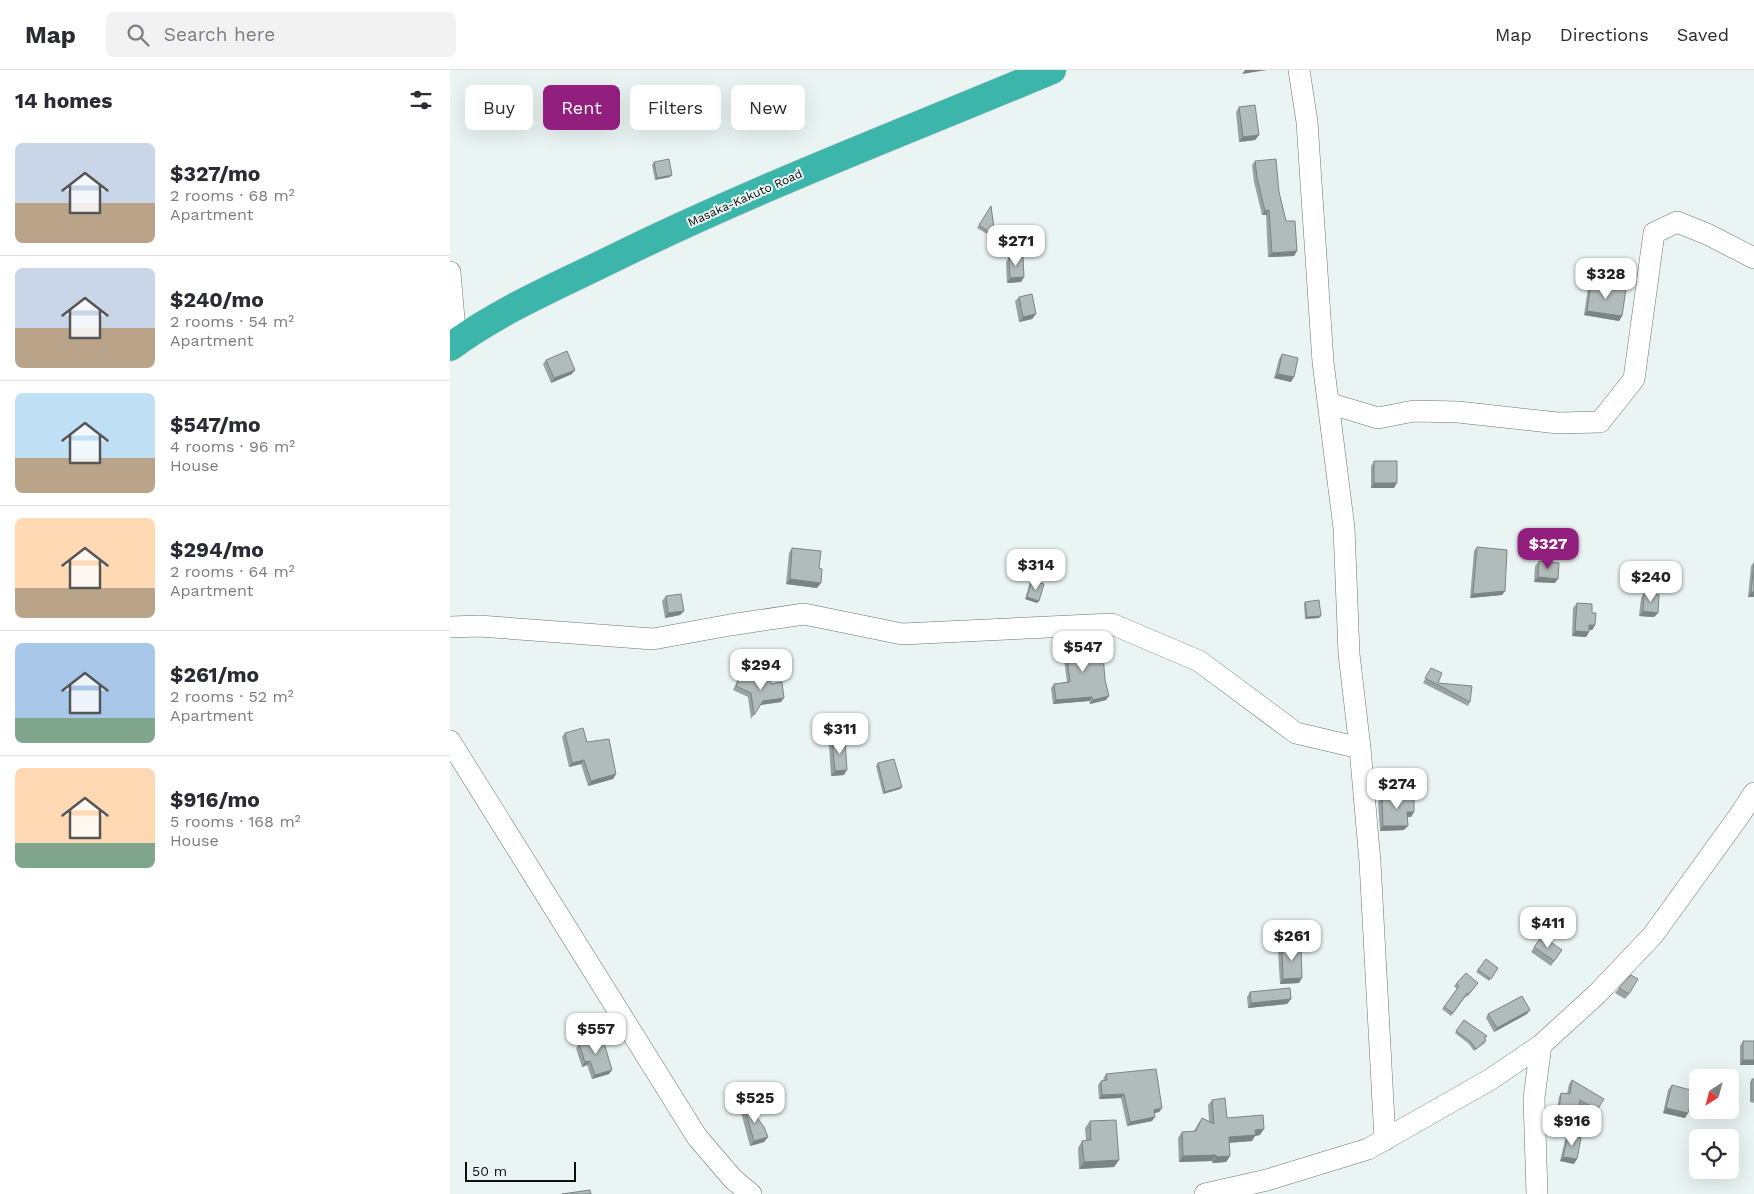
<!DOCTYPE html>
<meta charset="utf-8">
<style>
:root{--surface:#fff;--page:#f2f2f3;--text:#2b2b33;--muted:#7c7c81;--line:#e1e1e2;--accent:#921e7d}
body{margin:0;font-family:"Work Sans",sans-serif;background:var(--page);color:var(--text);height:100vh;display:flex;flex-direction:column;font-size:19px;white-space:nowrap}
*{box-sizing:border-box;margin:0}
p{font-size:16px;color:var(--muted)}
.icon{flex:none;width:28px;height:28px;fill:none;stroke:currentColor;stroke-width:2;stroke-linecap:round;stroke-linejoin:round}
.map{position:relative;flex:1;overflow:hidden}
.drawer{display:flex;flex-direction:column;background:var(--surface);width:450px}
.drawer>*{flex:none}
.hud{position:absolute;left:15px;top:15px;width:475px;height:45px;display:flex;gap:10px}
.needle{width:32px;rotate:216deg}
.buttons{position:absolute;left:1239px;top:999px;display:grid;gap:10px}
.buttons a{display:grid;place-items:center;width:50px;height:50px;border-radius:8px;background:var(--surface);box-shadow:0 5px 20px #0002;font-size:25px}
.scale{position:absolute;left:15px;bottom:12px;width:111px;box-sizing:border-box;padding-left:5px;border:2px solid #0a0e0d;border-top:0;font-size:14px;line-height:18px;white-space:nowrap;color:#0a0e0d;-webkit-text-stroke:4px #eaf5f3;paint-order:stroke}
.price{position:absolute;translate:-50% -42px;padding:0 11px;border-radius:10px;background:#fff;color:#222;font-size:16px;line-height:32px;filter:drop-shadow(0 1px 2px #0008)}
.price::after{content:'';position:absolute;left:50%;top:30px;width:15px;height:11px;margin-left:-8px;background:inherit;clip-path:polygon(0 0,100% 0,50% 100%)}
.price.current{background:var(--accent);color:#fff}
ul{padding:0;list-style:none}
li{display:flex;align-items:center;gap:15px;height:125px;padding:0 15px}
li+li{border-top:1px solid var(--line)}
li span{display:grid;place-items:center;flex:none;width:140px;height:100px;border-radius:8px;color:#555}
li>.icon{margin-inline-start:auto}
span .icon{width:60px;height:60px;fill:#fffc;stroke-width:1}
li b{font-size:21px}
h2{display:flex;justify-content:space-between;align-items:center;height:60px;padding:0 15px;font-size:21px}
.tag{padding:0 18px;border-radius:8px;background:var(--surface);box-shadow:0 5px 20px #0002;font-size:18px;line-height:45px}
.tag.current{background:var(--accent);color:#fff}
header{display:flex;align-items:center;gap:30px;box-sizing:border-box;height:70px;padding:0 25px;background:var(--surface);border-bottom:1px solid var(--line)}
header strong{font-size:24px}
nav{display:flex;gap:28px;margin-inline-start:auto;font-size:18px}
.search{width:350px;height:45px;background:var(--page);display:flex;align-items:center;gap:12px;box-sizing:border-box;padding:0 18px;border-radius:8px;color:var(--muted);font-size:19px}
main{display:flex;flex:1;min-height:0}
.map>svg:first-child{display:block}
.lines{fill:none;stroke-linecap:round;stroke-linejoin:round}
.minor-casing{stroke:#6b7573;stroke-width:22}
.highway-casing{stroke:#cecfcf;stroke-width:29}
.minor{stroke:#fff;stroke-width:21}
.highway{stroke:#3cb6ab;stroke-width:28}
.wall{fill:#98a2a0}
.shaded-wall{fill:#7c8482}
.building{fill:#b1bcba;stroke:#7c8482}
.labels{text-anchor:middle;stroke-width:4;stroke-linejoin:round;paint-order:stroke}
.street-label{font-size:12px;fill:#0a0e0d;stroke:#eaf5f3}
</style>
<header>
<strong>Map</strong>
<div class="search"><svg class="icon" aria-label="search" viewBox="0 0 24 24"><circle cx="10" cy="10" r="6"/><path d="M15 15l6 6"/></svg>Search here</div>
<nav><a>Map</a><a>Directions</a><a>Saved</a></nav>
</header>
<main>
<section class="drawer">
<h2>14 homes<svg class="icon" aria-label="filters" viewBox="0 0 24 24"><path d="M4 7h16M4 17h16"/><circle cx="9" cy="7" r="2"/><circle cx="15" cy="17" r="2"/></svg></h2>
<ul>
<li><span style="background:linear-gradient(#c9d6e8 60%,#b9a48a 0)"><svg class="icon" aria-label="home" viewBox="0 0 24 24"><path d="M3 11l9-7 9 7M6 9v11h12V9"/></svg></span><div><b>$327/mo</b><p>2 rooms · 68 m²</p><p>Apartment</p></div></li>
<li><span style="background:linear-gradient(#c9d6e8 60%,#b9a48a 0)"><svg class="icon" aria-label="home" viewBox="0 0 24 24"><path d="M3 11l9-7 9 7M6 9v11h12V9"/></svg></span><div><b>$240/mo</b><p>2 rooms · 54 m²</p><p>Apartment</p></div></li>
<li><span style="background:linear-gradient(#bfe0f5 65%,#b9a48a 0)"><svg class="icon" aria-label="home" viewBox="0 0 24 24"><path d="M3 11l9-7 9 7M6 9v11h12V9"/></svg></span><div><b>$547/mo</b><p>4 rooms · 96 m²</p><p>House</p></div></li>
<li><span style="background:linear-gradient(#ffd9b3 70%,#b9a48a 0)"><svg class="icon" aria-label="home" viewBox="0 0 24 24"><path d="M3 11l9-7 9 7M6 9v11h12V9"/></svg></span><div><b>$294/mo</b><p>2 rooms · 64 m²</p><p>Apartment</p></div></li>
<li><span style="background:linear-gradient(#a9c7e8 75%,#7fa58c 0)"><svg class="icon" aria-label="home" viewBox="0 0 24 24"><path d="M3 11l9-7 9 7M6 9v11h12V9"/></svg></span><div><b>$261/mo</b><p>2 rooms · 52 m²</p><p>Apartment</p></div></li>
<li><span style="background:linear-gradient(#ffd9b3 75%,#7fa58c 0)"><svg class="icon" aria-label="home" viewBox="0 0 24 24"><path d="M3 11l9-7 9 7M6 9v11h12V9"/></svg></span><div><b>$916/mo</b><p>5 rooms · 168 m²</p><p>House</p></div></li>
</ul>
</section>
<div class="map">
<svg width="1304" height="1124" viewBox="0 0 1304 1124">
<rect width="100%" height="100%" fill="#eaf5f3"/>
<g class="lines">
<g class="minor-casing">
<path id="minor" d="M849,0L857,52L873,292L894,458L899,584L910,678L920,792L935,1070
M0,202L6,273
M878,333L928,348L964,341L1008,342L1108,353L1150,352L1184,309L1204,163L1227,152L1257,164L1304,188
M0,557L29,556L203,569L280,555L354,544L452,564L662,554L749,591L846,663L910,678
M0,671L247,1067L283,1109L301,1124
M755,1124L817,1110L918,1079L1041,1009L1091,975L1147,924L1203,865L1289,746L1304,723
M1087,1124L1084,1028L1091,975"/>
</g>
<g class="highway-casing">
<path id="highway" d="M0,277C47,242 103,218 156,192C301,120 452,63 602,0"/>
</g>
<use href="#minor" class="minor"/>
<use href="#highway" class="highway"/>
</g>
<path class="wall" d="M789,37L809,65L805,70L789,72L786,42Z
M805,91L829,122L836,151L847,181L844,186L818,187L816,145H812L804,112L802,95Z
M204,92L220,107L205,110L202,95Z
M541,136L545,166L544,168L527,158Z
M562,167L577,179L575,182L563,183L561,169Z
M559,187L574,207L571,212L557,213L556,192Z
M1141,213L1172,246L1169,251L1134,245L1138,218Z
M569,227L586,244L582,249L569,252L565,231Z
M832,284L841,312L824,308L829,289Z
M96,290L122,304L101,313L93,294Z
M924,391L944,418H921V396Z
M1027,477L1055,521L1052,525L1020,528L1024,481Z
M342,478L369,498L367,518L336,514L339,483Z
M1089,491L1105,513L1084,512L1085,496Z
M1304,492V527H1298L1301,496Z
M582,510L587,533L575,529L580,512Z
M1194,523L1208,543L1204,547L1189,546L1191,528Z
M216,526L234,541L230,545L215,548L212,531Z
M855,532L869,548L855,549L854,534Z
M1127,533L1142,543L1145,555L1142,560H1139V562L1136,567L1122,566L1123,538Z
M615,570L641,585L656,630L640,634L639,631L603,634L601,618L604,614L617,612L612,574Z
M981,598L988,613L1020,632L1018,636L973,613Z
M291,605L306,611L321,614L331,632L310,635L301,649L298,627L283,620L288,609Z
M115,663L137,672L166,704L163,709L138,716L131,694L119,697L112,667Z
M382,670L394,705L381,706L379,675Z
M428,693L452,717L450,719L433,724L426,696Z
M932,727L964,742L961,747H957L954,760L930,761L928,732Z
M1092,866L1112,880L1101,896L1081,882Z
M832,877L849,913L830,914L828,881Z
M1036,889L1048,898L1039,911L1026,902Z
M1016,903L1028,913L1017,927L1016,926L1001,946L992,939L1007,919L1004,916Z
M1169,918L1179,924L1175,929L1165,923Z
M800,922L841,929L837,934L798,938L797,927Z
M1038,944H1077L1044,962L1036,948Z
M1014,950L1037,966L1035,969L1036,970L1035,973L1024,981L1019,974L1005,963Z
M1293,971L1304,995H1290V976Z
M129,974L159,1004L142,1009L137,995L132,997L126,978Z
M656,1004L712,1038L709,1042L704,1043L702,1051L677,1056L671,1028L649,1029L648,1015L651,1011L654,1010L653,1009Z
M1302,1009L1304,1033L1300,1032V1012Z
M1122,1010L1147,1040L1144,1044L1130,1036L1126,1061L1123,1065L1104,1062L1109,1027L1111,1023L1117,1024L1119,1014Z
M1222,1015L1238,1043L1235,1048L1213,1043L1218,1020Z
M291,1026L318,1067L314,1072L300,1076L288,1031Z
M762,1030L777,1048L810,1065L805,1066L802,1071L779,1073L780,1086L776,1092L762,1093V1091L729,1092L728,1068L732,1062L744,1061L748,1054L752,1048L759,1051L758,1035Z
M640,1051L669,1090L664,1097L629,1099L628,1078L632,1071L636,1070L635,1058Z
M1118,1065L1124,1094L1110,1091L1115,1070Z"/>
<path class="shaded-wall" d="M795,0H817L792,4Z
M809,65L805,70L789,72L793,67Z
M222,105L220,107L205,110L207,108Z
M819,140L816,145H812L815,141Z
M577,179L575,182L563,183L564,181Z
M847,181L844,186L818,187L822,183Z
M574,207L571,212L557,213L560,208Z
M1137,241L1172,246L1169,251L1134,245Z
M586,244L582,249L569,252L573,247Z
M125,300L122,304L101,313L104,308Z
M828,304L844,307L841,312L824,308Z
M924,413H947L944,418H921Z
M1088,507L1108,509L1105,513L1084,512Z
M340,509L371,513L367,518L336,514Z
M1055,521L1052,525L1020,528L1023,524Z
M1301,522H1304V527H1298Z
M577,527L589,531L587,533L575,529Z
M234,541L230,545L215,548L218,543Z
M1193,541L1208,543L1204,547L1189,546Z
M871,546L869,548L855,549L857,547Z
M1139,555H1145L1142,560H1136Z
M1125,561L1139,562L1136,567L1122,566Z
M659,626L656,630L640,634L643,630Z
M642,627L639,631L603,634L606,630Z
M334,628L331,632L310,635L313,631Z
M134,690L131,694L119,697L122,693Z
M397,700L394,705L381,706L385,701Z
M166,704L163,709L138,716L141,711Z
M452,717L450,719L433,724L435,722Z
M957,742H964L961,747H954Z
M933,756H958L954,760L930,761Z
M852,908L849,913L830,914L833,909Z
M841,929L837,934L798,938L801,933Z
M1080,940L1077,944L1044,962L1047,958Z
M1293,990H1304V995H1290Z
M140,991L137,995L132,997L135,992Z
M162,1000L159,1004L142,1009L145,1005Z
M674,1024L671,1028L649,1029L652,1025Z
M712,1038L709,1042L701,1044L704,1040Z
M1216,1038L1238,1043L1235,1048L1213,1043Z
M705,1047L702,1051L677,1056L680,1052Z
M1107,1058L1126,1061L1123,1065L1104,1062Z
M814,1059L810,1065L805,1066L802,1071L775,1073L779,1067L805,1060Z
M318,1067L314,1072L300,1076L304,1071Z
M766,1085L762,1091L729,1092L733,1086Z
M780,1086L776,1092L762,1093L766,1087Z
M1113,1087L1127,1089L1124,1094L1110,1091Z
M669,1090L664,1097L629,1099L634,1092Z"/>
<path class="building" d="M805,35L809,65L793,67L789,37Z
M219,89L222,105L207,108L204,92Z
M826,89L829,122L836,151H845L847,181L822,183L819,140L815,141L807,107L805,91Z
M541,136L545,166L529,155Z
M575,165L577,179L564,181L562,167Z
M559,187H573L574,207L560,208Z
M1141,213L1176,219L1172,246L1137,241Z
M582,224L586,244L573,247L569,227Z
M117,281L125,300L104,308L96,290Z
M832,284L848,288L844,307L828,304Z
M924,391H947V413H924Z
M1027,477L1057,480L1055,521L1023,524Z
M342,478L371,481L369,498L372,499L371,513L340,509Z
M1089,491L1109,493L1108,509L1088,507Z
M1304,494V522H1301Z
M582,510L594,514L589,531L577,527Z
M1194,523L1209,525L1208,543L1193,541Z
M231,524L234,541L218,543L216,526Z
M869,530L871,546L857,547L855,532Z
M1127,533L1142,534V543H1146L1145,555H1139V562L1125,561Z
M639,567L641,585L653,584L655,610L659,626L643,630L642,627L606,630L604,614L620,612L615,570Z
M981,598L992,603L988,613L1022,616L1020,632L975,608Z
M291,605L306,611L320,609L321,614L332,612L334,628L313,631L304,645L301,623L286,616Z
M133,658L137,672L159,669L166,704L141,711L134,690L122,693L115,663Z
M395,669L397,700L385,701L382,670Z
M444,689L452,717L435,722L428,693Z
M964,726V742H957L958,756H933L932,727Z
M1092,866L1112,880L1104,891L1084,877Z
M851,876L852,908L833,909L832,877Z
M1036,889L1048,898L1041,909L1028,900Z
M1016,903L1028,913L1019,924L1017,923L1003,943L994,937L1009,916L1006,914Z
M1181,905L1188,909L1179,924L1169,918Z
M840,918L841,929L801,933L800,922Z
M1072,926L1080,940L1047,958L1038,944Z
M1014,950L1037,966L1034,968L1036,970L1026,979L1020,971L1006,961Z
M152,966L162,1000L145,1005L140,991L135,992L129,974Z
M1293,971H1304V990H1293Z
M706,999L712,1038L704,1040L705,1047L680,1052L674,1024L652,1025L651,1011L657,1010L656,1004Z
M1302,1009H1304V1030H1302Z
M1122,1010L1154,1029L1147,1040L1130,1030L1126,1061L1107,1058L1111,1023L1120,1024Z
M1222,1015L1244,1021L1238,1043L1216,1038Z
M291,1026L314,1057L318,1067L304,1071Z
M775,1028L777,1048L813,1045L814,1059L805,1060L806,1065L779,1067L780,1086L766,1087V1085L733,1086L732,1062L746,1061L752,1048L764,1054L762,1030Z
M666,1050L669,1090L634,1092L632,1071L641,1070L640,1051Z
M1118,1065L1131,1068L1127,1089L1113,1087Z
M140,1120L141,1124H112Z"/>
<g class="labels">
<g class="street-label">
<text transform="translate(295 128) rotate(-24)" y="4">Masaka-Kakuto Road</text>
</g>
</g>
</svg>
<div class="buttons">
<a><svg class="needle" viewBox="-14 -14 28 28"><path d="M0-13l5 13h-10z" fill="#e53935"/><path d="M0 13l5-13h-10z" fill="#7c7c81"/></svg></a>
<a><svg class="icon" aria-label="locate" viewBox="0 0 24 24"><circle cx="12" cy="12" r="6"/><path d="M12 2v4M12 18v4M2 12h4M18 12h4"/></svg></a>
</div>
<div class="scale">50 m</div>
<b class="price" style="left:566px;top:197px">$271</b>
<b class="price" style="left:1156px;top:230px">$328</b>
<b class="price current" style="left:1098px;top:500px">$327</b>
<b class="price" style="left:586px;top:521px">$314</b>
<b class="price" style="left:1201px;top:533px">$240</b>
<b class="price" style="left:633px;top:603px">$547</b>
<b class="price" style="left:311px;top:621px">$294</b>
<b class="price" style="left:390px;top:685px">$311</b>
<b class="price" style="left:947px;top:740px">$274</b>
<b class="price" style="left:1098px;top:879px">$411</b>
<b class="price" style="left:842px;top:892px">$261</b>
<b class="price" style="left:146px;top:985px">$557</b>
<b class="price" style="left:305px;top:1054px">$525</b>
<b class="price" style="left:1122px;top:1077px">$916</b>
<div class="hud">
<a class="tag">Buy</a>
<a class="tag current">Rent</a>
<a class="tag">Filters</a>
<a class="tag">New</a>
</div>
</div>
</main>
